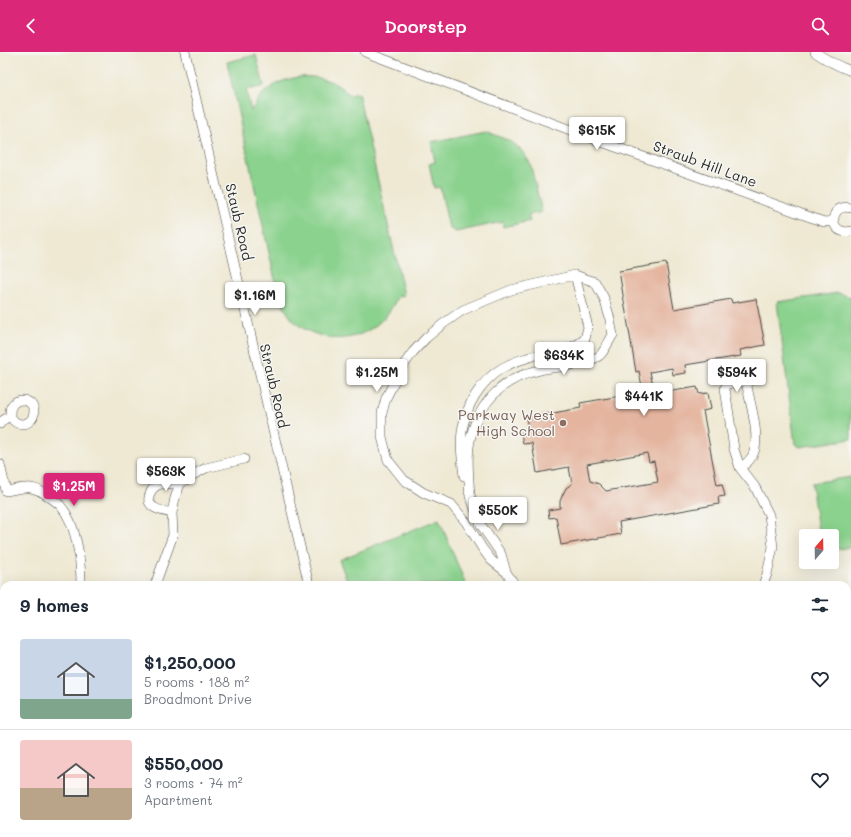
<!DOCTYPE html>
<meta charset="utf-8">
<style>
:root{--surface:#fff;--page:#f6f6f7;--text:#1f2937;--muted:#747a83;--line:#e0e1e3;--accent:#db2777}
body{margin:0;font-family:Mali,sans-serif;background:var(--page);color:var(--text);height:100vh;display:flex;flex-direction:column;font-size:15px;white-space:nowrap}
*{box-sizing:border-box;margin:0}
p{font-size:13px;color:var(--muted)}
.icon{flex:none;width:22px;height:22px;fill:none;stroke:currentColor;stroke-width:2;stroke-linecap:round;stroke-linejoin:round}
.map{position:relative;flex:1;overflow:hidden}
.side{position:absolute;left:0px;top:529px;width:851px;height:256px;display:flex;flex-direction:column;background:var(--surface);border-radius:12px 12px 0 0;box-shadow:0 4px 16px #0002}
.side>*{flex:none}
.needle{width:26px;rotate:20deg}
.buttons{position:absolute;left:799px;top:477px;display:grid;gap:8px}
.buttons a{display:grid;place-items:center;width:40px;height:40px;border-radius:4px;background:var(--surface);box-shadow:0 4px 16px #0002;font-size:20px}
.price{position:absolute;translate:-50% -34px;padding:0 9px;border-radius:4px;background:#fff;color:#222;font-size:13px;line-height:26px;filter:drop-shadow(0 1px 2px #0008)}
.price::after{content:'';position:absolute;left:50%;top:24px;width:12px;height:9px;margin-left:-6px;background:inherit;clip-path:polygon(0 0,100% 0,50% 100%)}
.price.active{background:var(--accent);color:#fff}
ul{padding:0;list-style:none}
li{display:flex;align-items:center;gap:12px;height:100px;padding:0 20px}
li+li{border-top:1px solid var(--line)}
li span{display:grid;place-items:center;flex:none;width:112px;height:80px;border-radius:4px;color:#555}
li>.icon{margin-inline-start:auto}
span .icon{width:48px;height:48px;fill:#fffc;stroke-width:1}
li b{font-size:17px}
h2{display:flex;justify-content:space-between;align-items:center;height:48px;padding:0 20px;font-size:17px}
header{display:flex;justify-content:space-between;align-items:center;height:52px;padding:0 20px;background:var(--accent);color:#fff;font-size:18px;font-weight:600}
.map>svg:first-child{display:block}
.green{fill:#8ad28d;stroke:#5a7e5c}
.building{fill:#e4b49e;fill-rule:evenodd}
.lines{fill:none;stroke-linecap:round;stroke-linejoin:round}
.street-casing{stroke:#484844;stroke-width:10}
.secondary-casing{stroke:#484844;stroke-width:14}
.street{stroke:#fff;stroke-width:9}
.secondary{stroke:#fff;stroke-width:13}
.education-dot{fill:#8d6e63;stroke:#f6f6f2;stroke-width:1.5}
.labels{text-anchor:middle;stroke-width:3;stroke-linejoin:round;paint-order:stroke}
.street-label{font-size:14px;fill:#2b2b2b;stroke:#f6f6f2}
.education-label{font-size:14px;fill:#785e54;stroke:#f6f6f2;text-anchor:end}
</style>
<header><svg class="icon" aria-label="back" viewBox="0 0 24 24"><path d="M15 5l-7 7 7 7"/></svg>Doorstep<svg class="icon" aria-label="search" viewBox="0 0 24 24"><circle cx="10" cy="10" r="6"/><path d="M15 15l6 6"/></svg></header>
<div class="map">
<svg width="851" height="785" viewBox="0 0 851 785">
<rect width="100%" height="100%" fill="#f6f6f2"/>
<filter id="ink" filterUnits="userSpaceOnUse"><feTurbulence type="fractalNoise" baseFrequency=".025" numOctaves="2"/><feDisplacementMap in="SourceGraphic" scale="8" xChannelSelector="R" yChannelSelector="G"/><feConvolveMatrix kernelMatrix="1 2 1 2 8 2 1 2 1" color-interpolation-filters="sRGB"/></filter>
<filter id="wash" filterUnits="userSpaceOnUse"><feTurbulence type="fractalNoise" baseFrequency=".012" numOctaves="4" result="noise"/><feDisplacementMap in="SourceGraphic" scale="16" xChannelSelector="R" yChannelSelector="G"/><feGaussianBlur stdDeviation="0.9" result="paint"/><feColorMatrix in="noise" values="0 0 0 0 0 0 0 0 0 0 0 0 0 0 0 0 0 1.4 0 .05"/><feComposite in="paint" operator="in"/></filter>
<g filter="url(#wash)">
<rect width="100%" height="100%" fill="#efe9d3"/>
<path class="green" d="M256,3L264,34L246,38L251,59C254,55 256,50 259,46C277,24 313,18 337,33C342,36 346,40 350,43L358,41L404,243L397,245C389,266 369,283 346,286C336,288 325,285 316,282C307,279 298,274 292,267C285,259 281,247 277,237L227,10Z
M486,79L512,90L522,99L530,111L542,160L528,163L530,169L503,175L502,170L456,180L449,176L440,135L434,136L429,112L435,110L431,90Z
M838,241L851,245V387L800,395L795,392L777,250Z
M851,425V495L832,498V484H819L811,431Z
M439,467L466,533H349L339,508Z
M649,781H729L727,785H657Z"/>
<g id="blocks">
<path class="building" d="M666,211L674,257L731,247L732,251L756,247L765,293L740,298L741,304L685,313L686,321L673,323L672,316L650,320L655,342L697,335L699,342L708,341L711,357L703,359L717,433L722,432L725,444L718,445L719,452L619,470L621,482L561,493L556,465L549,466L548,458L560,456V449L563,442L566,436L572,432L569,415L537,421L532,391L523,392L521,381L529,380L526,366L581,356L580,351L643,340L639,319L636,320L619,219ZM647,401L649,410L654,409L658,430L606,439L599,432L590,429L587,412Z"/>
</g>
</g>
<g filter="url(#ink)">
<use href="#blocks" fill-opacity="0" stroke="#484844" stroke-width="1"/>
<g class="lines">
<g class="street-casing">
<path id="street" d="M185,0L309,533
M365,0L602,90L824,170L834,169
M815,0C826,8 838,14 851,19
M851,156C828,150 828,185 851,179
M10 360a12 12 0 1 1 24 0a12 12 0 1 1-24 0Z
M0,372L2,369L10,364
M0,412L6,439
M740,416C746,412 752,407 754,400C760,383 750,351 747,334L746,330C739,329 728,330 725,336L734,397L740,416L755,435L769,463L773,495L767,522L763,533
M464,424C462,408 459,386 464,370C470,345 487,322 510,312C516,309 524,307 530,305C543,300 560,300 572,295C576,293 581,290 585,287L588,275L575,223
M6,439C13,438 23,435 31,436C36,437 41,439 45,442C50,445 55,449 60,453C77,472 81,509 81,533
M469,440L481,473L501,502L506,520L515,533
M470,445C469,425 466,403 471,384C480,349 505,325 540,318C557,315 586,312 599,304C604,301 609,288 613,283L609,263L604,246L595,230L575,223L511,238L463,258L443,272L426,286L413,300L400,318L386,346L382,361V385L388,408L404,428L424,441L451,452L466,470L482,496L491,508L506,520
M172,461C162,459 144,456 150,442C151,438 154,435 158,433C164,431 173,432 180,432
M155,533L173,483L172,461L175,446L180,432L189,425L206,416L244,407
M0,619L4,621
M0,768L4,769
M52,781L67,785
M169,781L170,785
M553,781L557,785"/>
</g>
<g class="secondary-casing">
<path id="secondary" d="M530,781L538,785
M192,785L202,781"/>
</g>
<use href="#street" class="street"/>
<use href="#secondary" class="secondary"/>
</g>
</g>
<circle class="education-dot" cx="563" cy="371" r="4"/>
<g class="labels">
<g class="street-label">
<text transform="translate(705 112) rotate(20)" y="5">Straub Hill Lane</text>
<text transform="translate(239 170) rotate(77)" y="5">Staub Road</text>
<text transform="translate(274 334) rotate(77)" y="5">Straub Road</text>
</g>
<g class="education-label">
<text x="555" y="368">Parkway West<tspan x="555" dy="16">High School</tspan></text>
</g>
</g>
</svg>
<div class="buttons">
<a><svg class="needle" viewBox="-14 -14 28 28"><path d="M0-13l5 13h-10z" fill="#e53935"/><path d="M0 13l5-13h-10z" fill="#747a83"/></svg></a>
</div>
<b class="price" style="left:597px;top:99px">$615K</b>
<b class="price" style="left:255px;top:264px">$1.16M</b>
<b class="price" style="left:564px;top:324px">$634K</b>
<b class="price" style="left:377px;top:341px">$1.25M</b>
<b class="price" style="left:737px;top:341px">$594K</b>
<b class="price" style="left:644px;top:365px">$441K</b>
<b class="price" style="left:166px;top:440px">$563K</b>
<b class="price active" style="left:74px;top:455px">$1.25M</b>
<b class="price" style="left:498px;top:479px">$550K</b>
<section class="side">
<h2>9 homes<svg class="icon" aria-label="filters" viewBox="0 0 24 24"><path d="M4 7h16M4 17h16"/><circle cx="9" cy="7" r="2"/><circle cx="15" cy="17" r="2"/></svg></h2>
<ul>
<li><span style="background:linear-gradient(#c9d6e8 75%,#7fa58c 0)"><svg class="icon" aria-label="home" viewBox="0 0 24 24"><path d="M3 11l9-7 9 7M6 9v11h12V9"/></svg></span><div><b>$1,250,000</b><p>5 rooms · 188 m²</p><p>Broadmont Drive</p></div><svg class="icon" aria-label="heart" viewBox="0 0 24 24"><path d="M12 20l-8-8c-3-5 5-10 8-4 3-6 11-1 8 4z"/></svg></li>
<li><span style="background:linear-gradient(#f6c9c9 60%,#b9a48a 0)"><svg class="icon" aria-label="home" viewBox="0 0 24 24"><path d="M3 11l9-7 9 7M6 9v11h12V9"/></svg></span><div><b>$550,000</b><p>3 rooms · 74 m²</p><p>Apartment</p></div><svg class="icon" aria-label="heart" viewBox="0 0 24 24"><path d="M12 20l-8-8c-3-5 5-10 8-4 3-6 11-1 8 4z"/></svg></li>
</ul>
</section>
</div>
